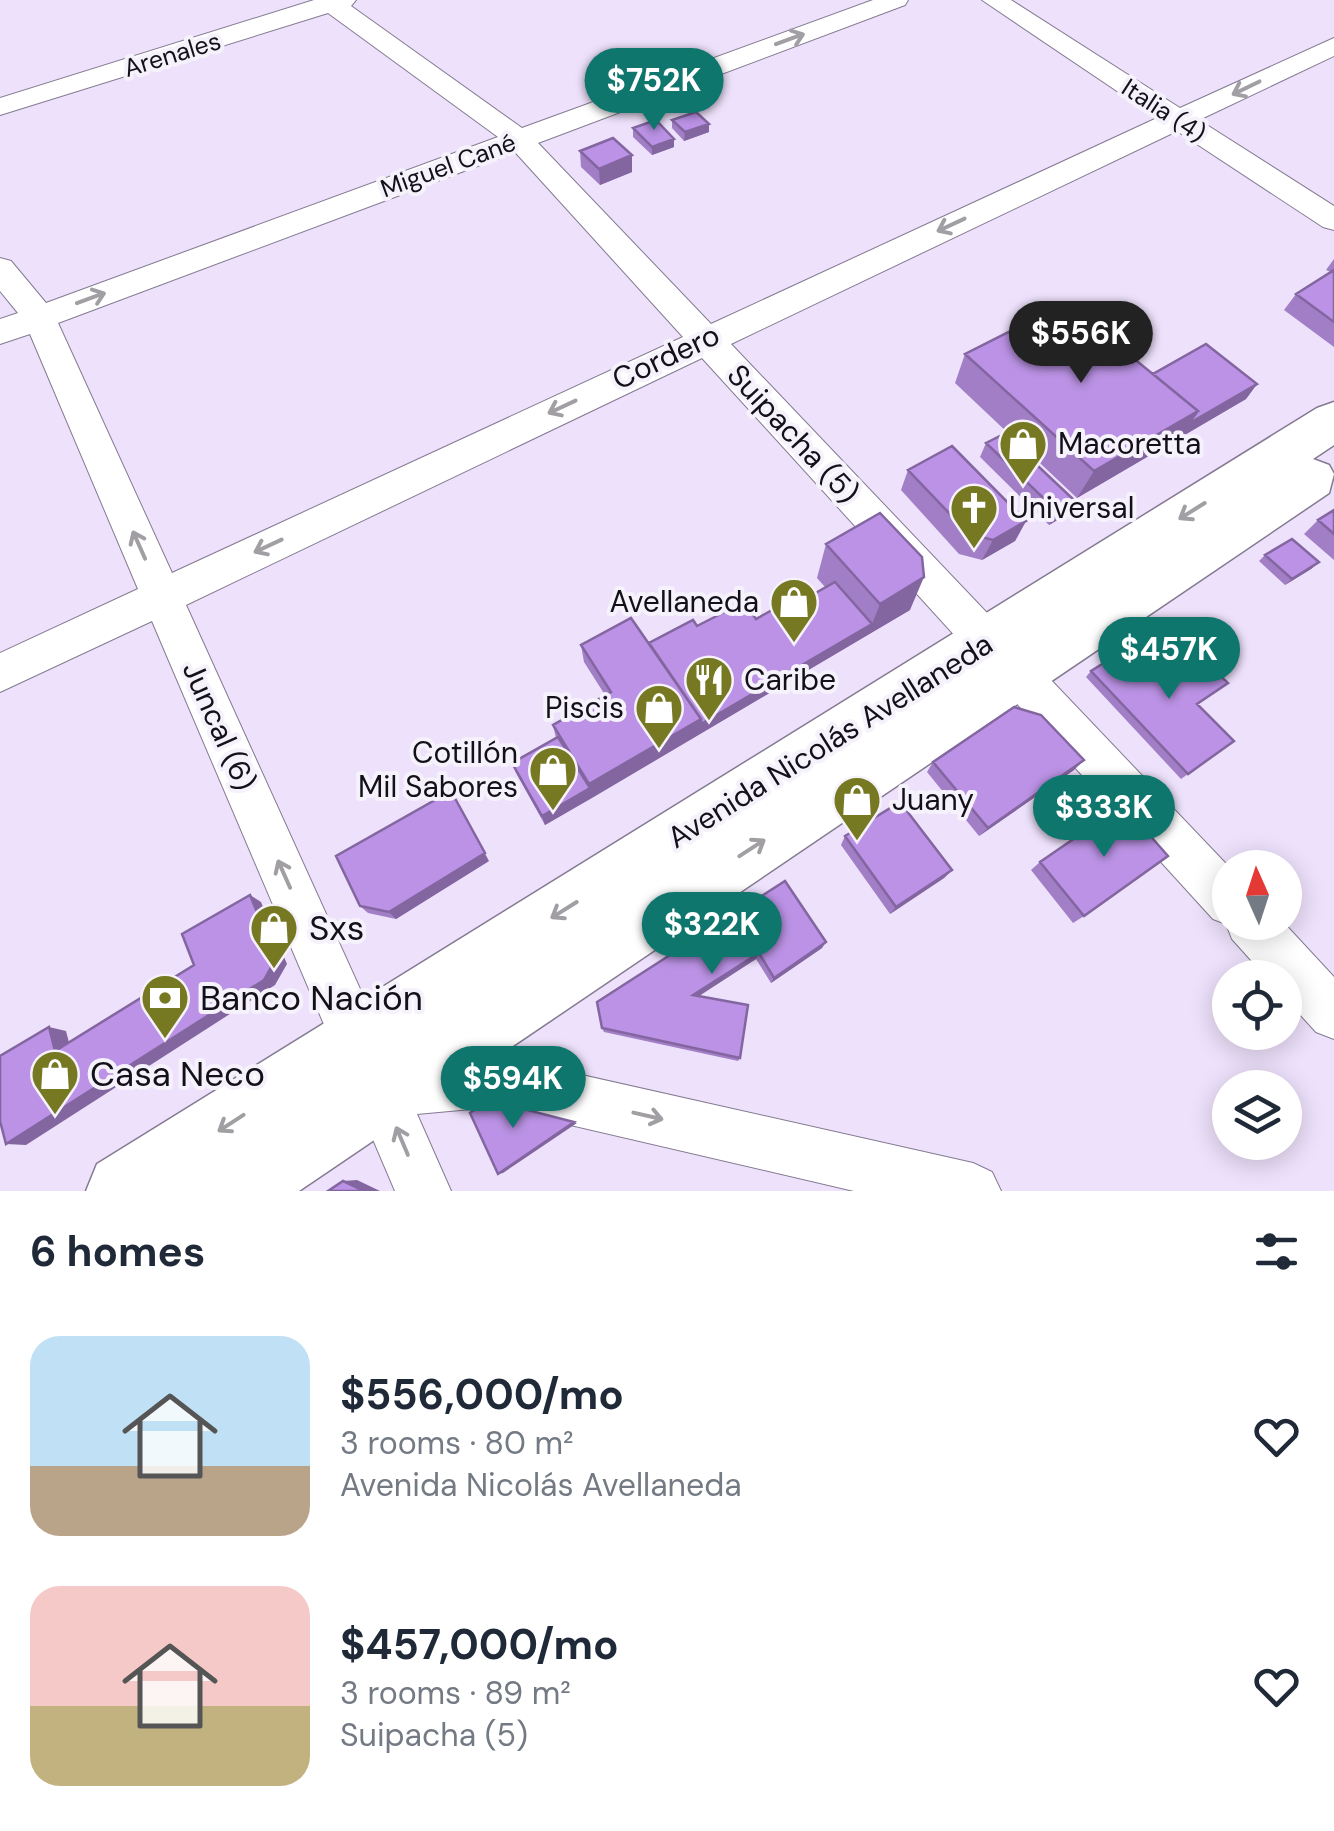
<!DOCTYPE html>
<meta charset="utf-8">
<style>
:root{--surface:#fff;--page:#f2f2f3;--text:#1f2937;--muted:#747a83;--accent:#0f766e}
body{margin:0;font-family:"DM Sans",sans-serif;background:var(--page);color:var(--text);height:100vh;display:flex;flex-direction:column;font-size:38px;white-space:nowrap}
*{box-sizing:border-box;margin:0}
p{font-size:32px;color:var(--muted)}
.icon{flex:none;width:55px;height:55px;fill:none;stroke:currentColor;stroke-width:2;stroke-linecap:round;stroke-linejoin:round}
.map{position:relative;height:1191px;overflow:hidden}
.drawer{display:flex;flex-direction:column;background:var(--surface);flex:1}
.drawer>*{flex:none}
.needle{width:65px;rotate:357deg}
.tools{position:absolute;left:1212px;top:850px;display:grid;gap:20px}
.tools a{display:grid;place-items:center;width:90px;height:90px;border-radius:50%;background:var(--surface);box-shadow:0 5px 25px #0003;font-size:50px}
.price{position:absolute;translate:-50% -85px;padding:0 22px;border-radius:35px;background:var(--accent);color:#fff;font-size:32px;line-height:65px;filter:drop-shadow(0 2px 5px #0008)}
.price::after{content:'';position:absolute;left:50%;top:60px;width:30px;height:22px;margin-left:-15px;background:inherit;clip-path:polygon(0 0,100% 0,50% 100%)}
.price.selected{background:#222;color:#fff}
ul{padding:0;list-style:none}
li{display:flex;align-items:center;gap:30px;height:250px;padding:0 30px}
li span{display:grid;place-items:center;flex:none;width:280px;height:200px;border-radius:30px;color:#555}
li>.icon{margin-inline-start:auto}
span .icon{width:120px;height:120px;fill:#fffc;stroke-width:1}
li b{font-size:42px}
h2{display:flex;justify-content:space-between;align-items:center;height:120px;padding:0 30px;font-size:42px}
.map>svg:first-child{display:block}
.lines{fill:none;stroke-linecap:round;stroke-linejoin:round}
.street-casing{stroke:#847a91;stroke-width:2}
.secondary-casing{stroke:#847a91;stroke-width:3}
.street{fill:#fff;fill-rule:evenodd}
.secondary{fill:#fff;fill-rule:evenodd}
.wall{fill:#a17ec5}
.shaded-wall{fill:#8366a0}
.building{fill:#bb92e5;stroke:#8366a0;stroke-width:2.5}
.oneway{stroke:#a19fa3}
.labels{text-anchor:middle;stroke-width:8;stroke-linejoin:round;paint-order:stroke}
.far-street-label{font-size:25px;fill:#141019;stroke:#f6f2fc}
.street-label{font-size:30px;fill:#141019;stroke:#f6f2fc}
.poi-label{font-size:30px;fill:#141019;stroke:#f6f2fc;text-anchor:start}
.near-poi-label{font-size:35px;fill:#141019;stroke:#f6f2fc;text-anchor:start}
</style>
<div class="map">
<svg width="1334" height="1191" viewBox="0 0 1334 1191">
<rect width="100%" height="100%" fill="#ede1fb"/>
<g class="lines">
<g class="street-casing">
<path id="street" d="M314,0H356L351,6L522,128L873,0H908L905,5L538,143L711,324L1157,118L982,0H1011L1180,108L1334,38V56L1199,120L1334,206V230L1323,227L1177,131L731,344L1230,868V922H1283L1334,977V1039L1316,1032L1285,998V978H1267L1232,939L1226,924L1213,919L702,358L186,605L395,1066L493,1055L973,1163L992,1172L1001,1191H854L493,1107L417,1114L451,1191H395L152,621L0,692V653L138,589L30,334L0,344V319L18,313L0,291V258L11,261L46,303L498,137L328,13L0,115V98ZM515,152L683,337L172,573L58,323Z"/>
</g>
<g class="secondary-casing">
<path id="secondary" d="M1334,402V445L1313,459L1329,465L1334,474L1329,493L299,1191H86L97,1164L1317,408Z"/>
</g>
<use href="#street" class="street"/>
<use href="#secondary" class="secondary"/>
</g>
<path class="wall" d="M672,120L709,132L684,141L672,128Z
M633,128L674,147L652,155L633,137Z
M580,151L632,155V172L600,185L581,167Z
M1334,259V347L1284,310L1296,294L1331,272L1326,270Z
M965,354L1153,374L1257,384L1246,399L1077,498L955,383Z
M986,443L1075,501L1066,515L1049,525L980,457Z
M908,470L1026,521L1015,541L982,560L959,554L901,490Z
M1334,510V560L1304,534L1318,520Z
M826,544L910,610L545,825L516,773L512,763L556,738L553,725L605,695L584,662L581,645L649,643L697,626L756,619L803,600L825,587L817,578Z
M1265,555L1319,562L1311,569L1285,585L1259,561Z
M1160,670L1228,683L1197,705L1234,741L1181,779L1086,677L1091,671Z
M933,762L1074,770L979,836L927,772Z
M845,836L952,870L944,878L890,914L841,845Z
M489,861L396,919L368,913L360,906Z
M1040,862L1084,916L1073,923L1031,870Z
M785,881L822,948L771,983L756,959L698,996L740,1058L738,1061L604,1032L602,1028Z"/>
<path class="shaded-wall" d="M709,124V132L684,141L685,132Z
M674,139V147L652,155V147Z
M632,155V172L600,185L599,169Z
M1257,384L1246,399L1077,498L1094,471L1198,411Z
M1075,501L1066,515L1049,525L1057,511Z
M1026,521L1015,541L982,560L993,540Z
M1319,562L1311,569L1285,585L1292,579Z
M924,577L910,610L592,798L589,784L701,719L872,624L880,604Z
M1084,760L1074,770L979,836L988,828Z
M590,788L592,798L545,825L542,816Z
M451,791L489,861L396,919L389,912Z
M952,870L944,878L890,914L896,907Z
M250,895L261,902L287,964L275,985L26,1145L6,1144L264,980Z
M826,942L822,948L771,983L774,978Z
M759,953L756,959L693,1000V995Z
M49,1027L66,1031L72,1054L55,1051Z
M574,1122L577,1123L503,1173L498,1174Z
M357,1180L380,1191H364L343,1181Z"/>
<path class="building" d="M696,112L709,124L685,132L672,120Z
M656,120L674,139L652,147L633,128Z
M613,138L632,155L599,169L580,151Z
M1334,270V322L1296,294Z
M1066,303L1198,411L1094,471L965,354Z
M1206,344L1257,384L1188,424L1198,411L1153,374Z
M1004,434L1075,501L1057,511L986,443Z
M952,446L1026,521L993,540L969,534L908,470Z
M1334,510V534L1318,520Z
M880,513L922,557L924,577L880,604L826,544Z
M1292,539L1319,562L1292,579L1265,555Z
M835,582L872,624L701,724V719L649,643L693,620L697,626L744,602L756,619L799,595L803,600Z
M631,618L701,719L589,784L553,725L611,692L581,645Z
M1134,644L1160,670L1193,649L1228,683L1197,704L1234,741L1188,774L1091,671Z
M1014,707L1041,715L1084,760L988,828L933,762Z
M558,737L590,788L542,816L512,763Z
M451,791L485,853L389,912L360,906L336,856Z
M900,802L952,870L896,907L845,836Z
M1123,805L1168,856L1084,916L1040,862Z
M785,881L826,942L774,978L759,953L693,995L748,1005L740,1058L602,1028L597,1002Z
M250,895L276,958L264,980L6,1144L0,1121V1056L49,1027L55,1051L194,965L182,934Z
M489,1100L574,1122L498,1174L470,1113Z
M343,1181L364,1191H328Z"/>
<defs><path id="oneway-shaft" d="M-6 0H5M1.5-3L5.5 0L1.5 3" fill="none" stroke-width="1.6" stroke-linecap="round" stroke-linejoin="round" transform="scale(2.5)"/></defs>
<g class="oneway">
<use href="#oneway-shaft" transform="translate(790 39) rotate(-20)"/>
<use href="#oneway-shaft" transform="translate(1246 88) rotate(154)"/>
<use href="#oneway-shaft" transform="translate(951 225) rotate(155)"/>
<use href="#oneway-shaft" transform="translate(91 298) rotate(-20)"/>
<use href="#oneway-shaft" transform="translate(562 407) rotate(155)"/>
<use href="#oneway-shaft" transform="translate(1192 511) rotate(148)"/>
<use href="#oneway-shaft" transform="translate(139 545) rotate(-114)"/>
<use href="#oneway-shaft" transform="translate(268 546) rotate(155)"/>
<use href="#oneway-shaft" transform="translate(752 848) rotate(-33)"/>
<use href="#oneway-shaft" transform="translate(284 874) rotate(-114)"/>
<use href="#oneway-shaft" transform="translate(564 910) rotate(148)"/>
<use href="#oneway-shaft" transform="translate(648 1116) rotate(13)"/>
<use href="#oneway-shaft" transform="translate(231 1123) rotate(147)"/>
<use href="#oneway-shaft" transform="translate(402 1141) rotate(-113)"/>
</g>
<defs>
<g id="shop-pin" transform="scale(2.5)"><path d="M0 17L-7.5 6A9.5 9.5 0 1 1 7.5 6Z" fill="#767922" stroke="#f6f2fc"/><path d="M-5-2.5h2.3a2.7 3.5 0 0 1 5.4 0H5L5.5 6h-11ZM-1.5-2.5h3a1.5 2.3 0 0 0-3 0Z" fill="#fff"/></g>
<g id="church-pin" transform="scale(2.5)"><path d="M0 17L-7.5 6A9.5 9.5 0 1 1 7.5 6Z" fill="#767922" stroke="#f6f2fc"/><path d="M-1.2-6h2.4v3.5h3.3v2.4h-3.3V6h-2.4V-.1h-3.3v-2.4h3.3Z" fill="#fff"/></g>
<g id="restaurant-pin" transform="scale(2.5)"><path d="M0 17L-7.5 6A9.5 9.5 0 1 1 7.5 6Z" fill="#767922" stroke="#f6f2fc"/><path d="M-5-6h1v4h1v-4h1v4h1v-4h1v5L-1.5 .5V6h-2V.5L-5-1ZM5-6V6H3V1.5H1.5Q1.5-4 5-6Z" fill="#fff"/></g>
<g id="bank-pin" transform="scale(2.5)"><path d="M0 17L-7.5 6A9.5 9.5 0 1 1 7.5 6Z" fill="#767922" stroke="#f6f2fc"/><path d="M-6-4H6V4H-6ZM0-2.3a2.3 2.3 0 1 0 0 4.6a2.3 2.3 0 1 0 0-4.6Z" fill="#fff"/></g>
</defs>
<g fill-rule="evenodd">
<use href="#shop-pin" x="1023" y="444"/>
<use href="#church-pin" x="974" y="508"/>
<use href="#shop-pin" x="794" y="602"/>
<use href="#restaurant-pin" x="709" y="680"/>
<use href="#shop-pin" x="659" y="708"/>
<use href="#shop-pin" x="553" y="770"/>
<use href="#shop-pin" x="857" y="800"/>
<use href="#shop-pin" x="274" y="928"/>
<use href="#bank-pin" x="165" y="998"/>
<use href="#shop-pin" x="55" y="1074"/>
</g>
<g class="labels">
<g class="far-street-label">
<text transform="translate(172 54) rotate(-17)" y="9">Arenales</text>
<text transform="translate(1164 110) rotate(33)" y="9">Italia (4)</text>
<text transform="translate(448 165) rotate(-20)" y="9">Miguel Cané</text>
</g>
<g class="street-label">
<text transform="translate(666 357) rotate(-25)" y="10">Cordero</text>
<text transform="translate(793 434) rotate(47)" y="10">Suipacha (5)</text>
<text transform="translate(219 726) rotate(66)" y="10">Juncal (6)</text>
<text transform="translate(830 741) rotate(-32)" y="10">Avenida Nicolás Avellaneda</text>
</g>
<g class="poi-label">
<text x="1058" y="454">Macoretta</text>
<text x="1009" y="518">Universal</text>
<text x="759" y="612" text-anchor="end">Avellaneda</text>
<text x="744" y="690">Caribe</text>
<text x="624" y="718" text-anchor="end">Piscis</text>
<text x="518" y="763" text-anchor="end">Cotillón<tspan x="518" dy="34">Mil Sabores</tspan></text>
<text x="892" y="810">Juany</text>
</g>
<g class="near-poi-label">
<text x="309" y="940">Sxs</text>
<text x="200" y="1010">Banco Nación</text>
<text x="90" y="1086">Casa Neco</text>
</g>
</g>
</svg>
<div class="tools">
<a><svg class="needle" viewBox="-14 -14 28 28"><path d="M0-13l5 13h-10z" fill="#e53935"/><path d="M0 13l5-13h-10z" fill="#747a83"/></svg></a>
<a><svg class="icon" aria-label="locate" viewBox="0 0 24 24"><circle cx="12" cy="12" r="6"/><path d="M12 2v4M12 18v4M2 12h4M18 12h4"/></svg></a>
<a><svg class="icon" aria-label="layers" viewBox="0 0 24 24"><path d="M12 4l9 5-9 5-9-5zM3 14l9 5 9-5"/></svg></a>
</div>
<b class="price" style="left:654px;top:133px">$752K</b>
<b class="price selected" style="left:1081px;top:386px">$556K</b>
<b class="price" style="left:1169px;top:702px">$457K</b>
<b class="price" style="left:1104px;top:860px">$333K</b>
<b class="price" style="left:712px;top:977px">$322K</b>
<b class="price" style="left:513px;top:1131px">$594K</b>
</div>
<section class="drawer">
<h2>6 homes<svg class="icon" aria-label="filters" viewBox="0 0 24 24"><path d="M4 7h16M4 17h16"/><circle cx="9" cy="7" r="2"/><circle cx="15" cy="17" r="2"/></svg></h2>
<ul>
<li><span style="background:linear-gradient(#bfe0f5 65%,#b9a48a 0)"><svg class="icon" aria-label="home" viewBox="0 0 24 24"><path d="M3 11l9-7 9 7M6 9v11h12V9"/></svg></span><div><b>$556,000/mo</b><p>3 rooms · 80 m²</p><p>Avenida Nicolás Avellaneda</p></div><svg class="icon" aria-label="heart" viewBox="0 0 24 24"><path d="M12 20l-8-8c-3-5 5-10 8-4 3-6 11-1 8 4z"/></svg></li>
<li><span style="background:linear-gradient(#f6c9c9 60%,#c2b280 0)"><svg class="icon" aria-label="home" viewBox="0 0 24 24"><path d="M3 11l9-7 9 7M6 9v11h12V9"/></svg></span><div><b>$457,000/mo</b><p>3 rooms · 89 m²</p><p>Suipacha (5)</p></div><svg class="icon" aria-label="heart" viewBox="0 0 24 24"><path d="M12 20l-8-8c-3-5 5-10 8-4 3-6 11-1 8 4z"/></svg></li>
</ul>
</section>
